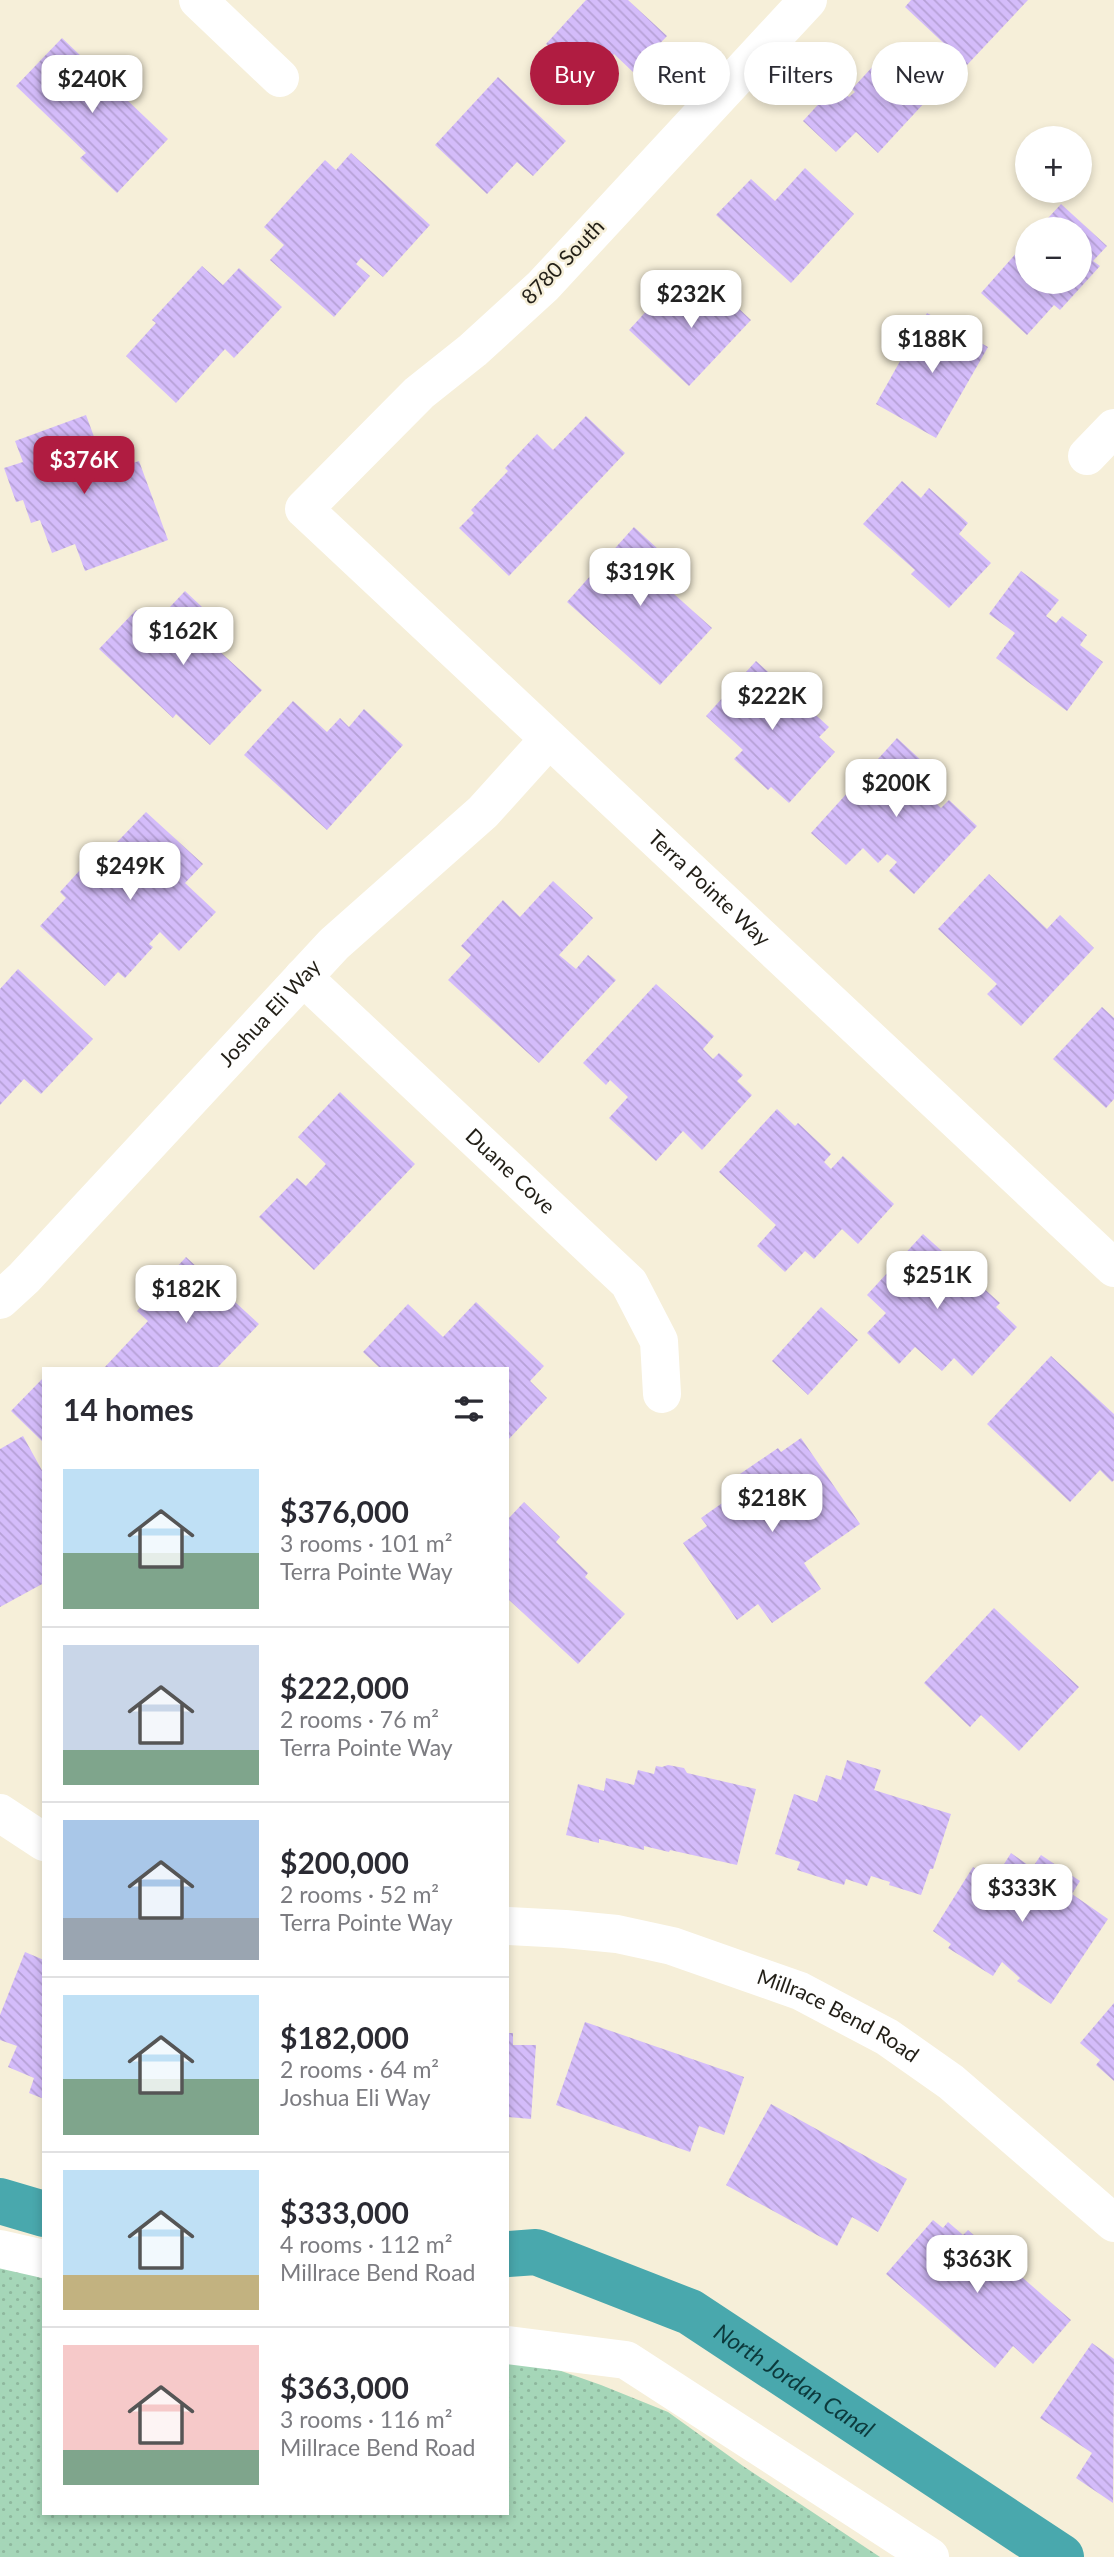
<!DOCTYPE html>
<meta charset="utf-8">
<style>
:root{--surface:#fff;--page:#f2f2f3;--text:#2b2b33;--muted:#7c7c81;--line:#e1e1e2;--accent:#b01c41}
body{margin:0;font-family:Lato,sans-serif;background:var(--page);color:var(--text);height:100vh;display:flex;flex-direction:column;font-size:26px;white-space:nowrap}
*{box-sizing:border-box;margin:0}
p{font-size:23px;color:var(--muted)}
.icon{flex:none;width:38px;height:38px;fill:none;stroke:currentColor;stroke-width:2;stroke-linecap:round;stroke-linejoin:round}
.map{position:relative;flex:1;overflow:hidden}
.panel{position:absolute;left:42px;top:1367px;width:467px;height:1148px;display:flex;flex-direction:column;background:var(--surface);border-radius:0px;box-shadow:0 4px 10px #0003}
.panel>*{flex:none}
.guide{position:absolute;left:530px;top:42px;width:478px;height:63px;display:flex;gap:14px}
.controls{position:absolute;left:1015px;top:126px;display:grid;gap:14px}
.controls a{display:grid;place-items:center;width:77px;height:77px;border-radius:50%;background:var(--surface);box-shadow:0 4px 10px #0003;font-size:35px}
.price{position:absolute;translate:-50% -60px;padding:0 16px;border-radius:14px;background:#fff;color:#222;font-size:23px;line-height:46px;filter:drop-shadow(0 2px 4px #0008)}
.price::after{content:'';position:absolute;left:50%;top:42px;width:21px;height:16px;margin-left:-10px;background:inherit;clip-path:polygon(0 0,100% 0,50% 100%)}
.price.current{background:var(--accent);color:#fff}
ul{padding:0;list-style:none}
li{display:flex;align-items:center;gap:21px;height:175px;padding:0 21px}
li+li{border-top:2px solid var(--line)}
li span{display:grid;place-items:center;flex:none;width:196px;height:140px;border-radius:0px;color:#555}
li>.icon{margin-inline-start:auto}
span .icon{width:84px;height:84px;fill:#fffc;stroke-width:1}
li b{font-size:30px}
h2{display:flex;justify-content:space-between;align-items:center;height:84px;padding:0 21px;font-size:30px}
.chip{padding:0 24px;border-radius:32px;background:var(--surface);box-shadow:0 4px 10px #0003;font-size:24px;line-height:63px}
.chip.current{background:var(--accent);color:#fff}
.map>svg:first-child{display:block}
.park{fill:url(#park-dots)}
.lines{fill:none;stroke-linecap:round;stroke-linejoin:round}
.canal{stroke:#49a8ad;stroke-width:46}
.building{fill:url(#building-back-hatch)}
.minor{stroke:#fff;stroke-width:38}
.labels{text-anchor:middle;stroke-width:5;stroke-linejoin:round;paint-order:stroke}
.street-label{font-size:21px;fill:#221f17;stroke:#f6efd9}
.water-label{font-size:23px;font-style:italic;fill:#0c3a3c;stroke:#f6efd9}
</style>
<div class="map">
<svg width="1114" height="2557" viewBox="0 0 1114 2557">
<defs>
<pattern id="park-dots" width="8" height="8" patternUnits="userSpaceOnUse" patternTransform="scale(1.75)"><rect width="8" height="8" fill="#a5d6b8"/><path d="M2 2h.1M6 6h.1" fill="none" stroke="#8eb79d" stroke-width="1.8" stroke-linecap="round"/></pattern>
<pattern id="building-back-hatch" width="6" height="6" patternUnits="userSpaceOnUse" patternTransform="scale(1.75)"><rect width="6" height="6" fill="#d4bcfa"/><path d="M-1 5l2 2M0 0l6 6M5-1l2 2" fill="none" stroke="#b6a1d6"/></pattern>
</defs>
<rect width="100%" height="100%" fill="#f6efd9"/>
<path class="park" d="M0,2263L44,2279V2513H508V2357L530,2360L601,2385L668,2412L743,2466L880,2557H0Z"/>
<g class="lines">
<g class="canal">
<path d="M0,2201L44,2214"/>
<path id="s1" d="M508,2254L536,2252L690,2312L1061,2557"/>
</g>
</g>
<path class="building" d="M586,0H628L667,36L633,72L614,54L588,83L546,44Z
M911,0H1028L967,65L905,7Z
M62,38L168,139L117,193L80,158L86,153L16,86Z
M896,50L938,88L878,153L856,132L836,152L803,121L836,85L849,97L855,92L852,89L875,64L879,68Z
M498,77L566,141L533,176L517,162L487,194L435,145Z
M351,153L430,225L383,277L361,258L356,264L370,276L334,317L270,260L284,245L264,227L325,160L336,170Z
M805,168L854,214L791,283L716,215L751,179L775,201Z
M1061,204L1107,246L1093,261L1100,266L1060,310L1054,305L1027,335L981,293L1027,241V282H1080V229H1038Z
M202,266L223,285L239,268L282,307L234,358L225,349L176,403L126,356L156,323L152,320Z
M706,278L751,320L689,386L629,330L663,293L679,307Z
M927,313L988,347L936,438L876,404Z
M86,415L107,472L139,461L168,540L85,571L75,544L52,553L40,520L31,523L23,500L16,502L4,468L23,462L15,441Z
M586,416L625,453L509,576L459,528L474,513L471,510L508,471L505,468L537,434L553,450Z
M902,481L921,498L929,488L968,523L959,534L991,563L949,608L911,574L915,570L863,524Z
M634,527L670,560L655,577L712,628L660,685L567,602Z
M1021,571L1059,600L1046,616L1056,623L1062,616L1087,635L1080,645L1103,662L1067,711L996,658L1015,633L989,614Z
M185,591L219,623L205,638L262,690L210,745L176,714L173,718L99,649L136,610L153,625Z
M756,661L829,727L819,737L835,752L789,803L771,787L768,790L734,759L743,750L706,716Z
M293,701L327,732L340,718L349,727L364,709L403,745L327,830L244,755Z
M897,738L937,775L923,791L941,808L949,800L977,826L914,894L889,871L897,862L887,854L878,863L863,848L846,865L811,833Z
M146,812L203,864L185,883L216,912L179,951L160,932L149,944L153,947L125,978L118,972L105,986L40,926L66,898L60,892L90,859L96,864Z
M989,874L1047,929L1060,915L1094,948L1021,1026L987,994L997,984L938,929Z
M553,881L593,918L559,955L576,969L588,955L616,980L539,1063L448,980L471,955L461,946L503,900L520,917Z
M18,969L93,1039L41,1094L24,1079L0,1105V989Z
M656,984L714,1036L703,1049L713,1059L719,1053L743,1075L737,1081L752,1095L702,1150L683,1131L656,1161L609,1118L628,1097L610,1080L606,1085L583,1063Z
M1102,1007L1114,1018V1099L1106,1108L1053,1059Z
M340,1092L415,1164L314,1270L259,1217L297,1178L306,1186L326,1164L298,1137Z
M777,1109L795,1126L798,1123L831,1154L824,1162L831,1169L843,1156L894,1204L858,1244L842,1229L814,1259L805,1251L785,1272L757,1246L776,1225L719,1172Z
M923,1234L1000,1303L996,1307L1017,1327L972,1376L954,1358L942,1371L915,1347L899,1364L867,1333L886,1313L867,1295Z
M186,1257L259,1324L217,1368H104L148,1321L137,1311Z
M476,1302L544,1366L530,1381L547,1398L508,1440V1368H380L363,1352L408,1304L443,1337Z
M821,1307L858,1340L808,1395L772,1361Z
M1051,1356L1114,1414V1480L1112,1482L1100,1470L1070,1502L987,1424Z
M44,1377V1443L11,1411Z
M23,1436L44,1474V1583L0,1607V1449Z
M801,1438L860,1524L804,1563L821,1589L772,1623L758,1604L737,1620L683,1543L707,1526L701,1518L745,1487L737,1476L778,1448L781,1452Z
M524,1502L560,1537L556,1542L588,1573L585,1577L625,1614L578,1664L508,1599V1519Z
M994,1608L1079,1687L1019,1751L981,1715L970,1727L924,1683Z
M847,1760L881,1770L874,1790L951,1814L933,1869H930L921,1895L889,1885L890,1882L871,1876L867,1886L846,1879L844,1885L797,1870L800,1862L775,1854L794,1794L817,1802L826,1775L841,1780Z
M668,1765L684,1768L687,1773L756,1789L737,1865L670,1850L669,1852L644,1846V1850L599,1839V1843L566,1835L578,1784L604,1791L606,1778L634,1785L638,1770L654,1774L656,1766L662,1767Z
M1011,1853L1032,1868L1041,1855L1080,1881L1072,1894L1108,1919L1051,2004L1017,1981L1020,1978L1002,1962L993,1976L948,1948L951,1944L933,1931L973,1867L994,1880Z
M25,1952L44,1960V2099L29,2093L34,2078L8,2067L17,2046L0,2040V2015Z
M1114,2003V2081L1096,2065L1100,2060L1080,2043Z
M585,2022L744,2077L724,2135L699,2126L690,2152L556,2105Z
M508,2033H513V2045H536L531,2119L508,2117Z
M771,2104L907,2179L878,2232L852,2217L837,2246L726,2185Z
M933,2220L943,2228L948,2222L963,2235L968,2230L1071,2320L1033,2364L1013,2346L995,2368L886,2274Z
M1092,2343L1114,2359L1113,2503L1076,2478L1092,2453L1040,2418Z"/>
<g class="lines">
<g class="minor">
<path d="M198,0L280,78"/>
<path id="s2" d="M808,0L543,286L473,350L419,393L304,509L1114,1268"/>
<path d="M1087,456L1114,428"/>
<path id="s3" d="M303,977L629,1283L659,1341L662,1394"/>
<path id="s4" d="M0,1300L24,1278L334,944L483,812L549,739"/>
<path d="M0,1813L44,1842"/>
<path id="s5" d="M508,1926L565,1929L617,1934L672,1946L800,1991L887,2037L951,2082L1114,2223"/>
<path d="M0,2249L44,2259"/>
<path d="M508,2345L626,2360L930,2557"/>
</g>
</g>
<g class="labels">
<g class="street-label">
<text transform="translate(563 262) rotate(-46)" y="7">8780 South</text>
<text dy="7" stroke="none"><textPath href="#s2" startOffset="1272">Terra Pointe Way</textPath></text>
<text dy="7" stroke="none"><textPath href="#s4" startOffset="394">Joshua Eli Way</textPath></text>
<text dy="7" stroke="none"><textPath href="#s3" startOffset="284">Duane Cove</textPath></text>
<text dy="7" stroke="none"><textPath href="#s5" startOffset="346">Millrace Bend Road</textPath></text>
</g>
<g class="water-label">
<text dy="8" stroke="none"><textPath href="#s1" startOffset="318">North Jordan Canal</textPath></text>
</g>
</g>
</svg>
<div class="controls">
<a>+</a>
<a>−</a>
</div>
<b class="price" style="left:92px;top:115px">$240K</b>
<b class="price" style="left:691px;top:330px">$232K</b>
<b class="price" style="left:932px;top:375px">$188K</b>
<b class="price current" style="left:84px;top:496px">$376K</b>
<b class="price" style="left:640px;top:608px">$319K</b>
<b class="price" style="left:183px;top:667px">$162K</b>
<b class="price" style="left:772px;top:732px">$222K</b>
<b class="price" style="left:896px;top:819px">$200K</b>
<b class="price" style="left:130px;top:902px">$249K</b>
<b class="price" style="left:937px;top:1311px">$251K</b>
<b class="price" style="left:186px;top:1325px">$182K</b>
<b class="price" style="left:772px;top:1534px">$218K</b>
<b class="price" style="left:1022px;top:1924px">$333K</b>
<b class="price" style="left:977px;top:2295px">$363K</b>
<div class="guide">
<a class="chip current">Buy</a>
<a class="chip">Rent</a>
<a class="chip">Filters</a>
<a class="chip">New</a>
</div>
<section class="panel">
<h2>14 homes<svg class="icon" aria-label="filters" viewBox="0 0 24 24"><path d="M4 7h16M4 17h16"/><circle cx="9" cy="7" r="2"/><circle cx="15" cy="17" r="2"/></svg></h2>
<ul>
<li><span style="background:linear-gradient(#bfe0f5 60%,#7fa58c 0)"><svg class="icon" aria-label="home" viewBox="0 0 24 24"><path d="M3 11l9-7 9 7M6 9v11h12V9"/></svg></span><div><b>$376,000</b><p>3 rooms · 101 m²</p><p>Terra Pointe Way</p></div></li>
<li><span style="background:linear-gradient(#c9d6e8 75%,#7fa58c 0)"><svg class="icon" aria-label="home" viewBox="0 0 24 24"><path d="M3 11l9-7 9 7M6 9v11h12V9"/></svg></span><div><b>$222,000</b><p>2 rooms · 76 m²</p><p>Terra Pointe Way</p></div></li>
<li><span style="background:linear-gradient(#a9c7e8 70%,#9aa5b1 0)"><svg class="icon" aria-label="home" viewBox="0 0 24 24"><path d="M3 11l9-7 9 7M6 9v11h12V9"/></svg></span><div><b>$200,000</b><p>2 rooms · 52 m²</p><p>Terra Pointe Way</p></div></li>
<li><span style="background:linear-gradient(#bfe0f5 60%,#7fa58c 0)"><svg class="icon" aria-label="home" viewBox="0 0 24 24"><path d="M3 11l9-7 9 7M6 9v11h12V9"/></svg></span><div><b>$182,000</b><p>2 rooms · 64 m²</p><p>Joshua Eli Way</p></div></li>
<li><span style="background:linear-gradient(#bfe0f5 75%,#c2b280 0)"><svg class="icon" aria-label="home" viewBox="0 0 24 24"><path d="M3 11l9-7 9 7M6 9v11h12V9"/></svg></span><div><b>$333,000</b><p>4 rooms · 112 m²</p><p>Millrace Bend Road</p></div></li>
<li><span style="background:linear-gradient(#f6c9c9 75%,#7fa58c 0)"><svg class="icon" aria-label="home" viewBox="0 0 24 24"><path d="M3 11l9-7 9 7M6 9v11h12V9"/></svg></span><div><b>$363,000</b><p>3 rooms · 116 m²</p><p>Millrace Bend Road</p></div></li>
</ul>
</section>
</div>
